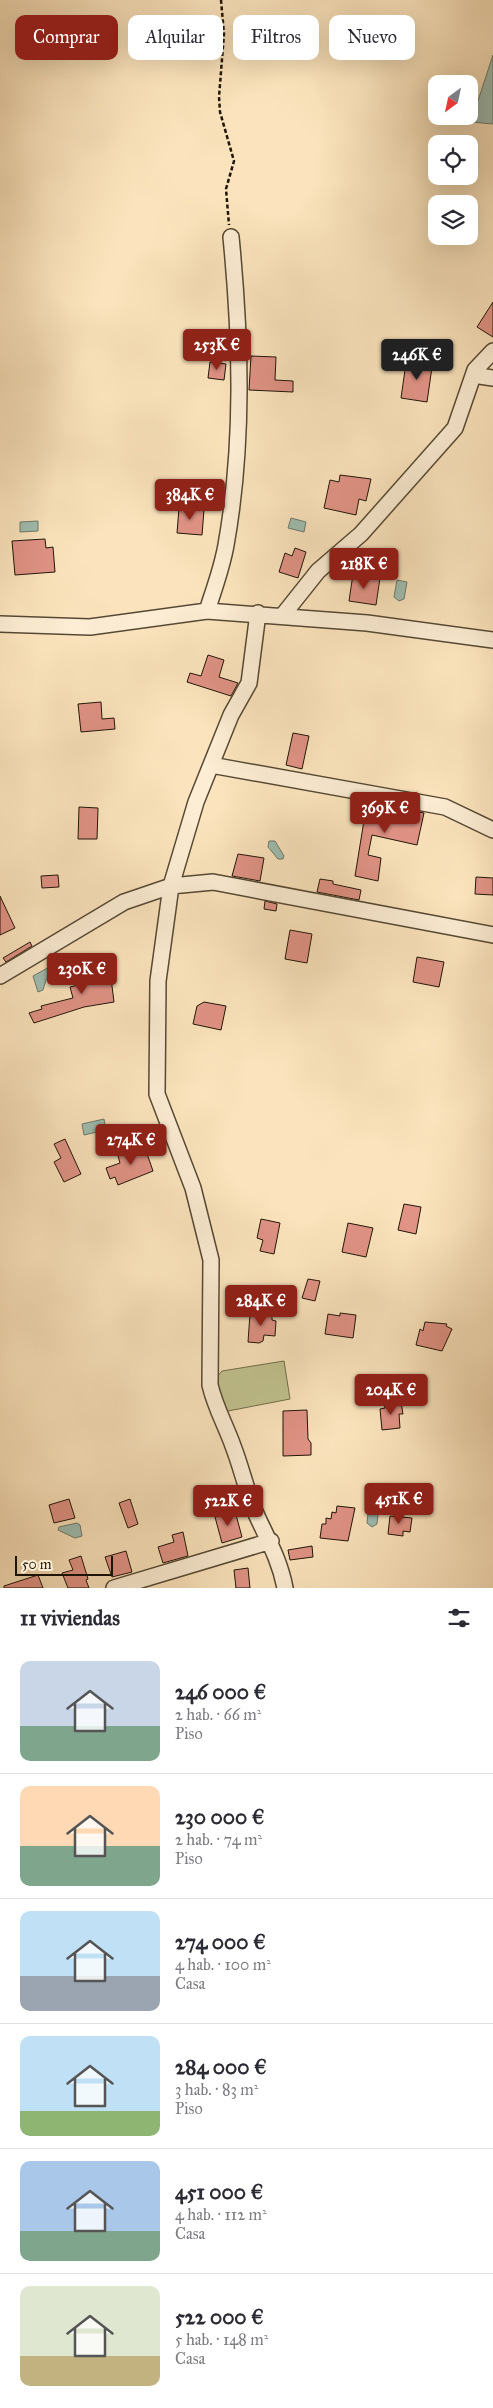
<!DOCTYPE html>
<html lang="es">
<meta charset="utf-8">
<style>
:root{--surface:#fff;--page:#f2f2f3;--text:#2b2b33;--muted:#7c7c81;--line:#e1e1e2;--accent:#8f2418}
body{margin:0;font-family:"IM FELL Great Primer",serif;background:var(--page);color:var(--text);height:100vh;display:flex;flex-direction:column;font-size:19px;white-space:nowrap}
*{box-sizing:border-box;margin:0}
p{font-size:16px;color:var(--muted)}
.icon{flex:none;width:28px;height:28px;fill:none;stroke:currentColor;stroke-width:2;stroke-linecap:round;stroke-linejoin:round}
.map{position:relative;height:1588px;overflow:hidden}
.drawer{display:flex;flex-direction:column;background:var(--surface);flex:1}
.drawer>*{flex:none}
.guide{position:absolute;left:15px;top:15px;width:464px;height:45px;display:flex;gap:10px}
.needle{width:32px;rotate:213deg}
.fabs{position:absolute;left:428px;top:75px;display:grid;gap:10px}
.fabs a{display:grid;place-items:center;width:50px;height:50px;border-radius:10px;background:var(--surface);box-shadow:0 5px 20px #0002;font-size:25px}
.scale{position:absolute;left:15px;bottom:12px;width:98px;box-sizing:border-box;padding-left:5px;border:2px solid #1f1506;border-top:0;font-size:14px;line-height:18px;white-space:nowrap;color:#1f1506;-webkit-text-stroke:4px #fcedd4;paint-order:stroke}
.price{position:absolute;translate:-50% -42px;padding:0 11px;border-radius:5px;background:var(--accent);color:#fff;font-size:16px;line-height:32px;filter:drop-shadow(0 1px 2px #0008)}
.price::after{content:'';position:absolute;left:50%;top:30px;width:15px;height:11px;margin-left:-8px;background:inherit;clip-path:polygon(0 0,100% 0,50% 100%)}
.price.on{background:#222;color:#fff}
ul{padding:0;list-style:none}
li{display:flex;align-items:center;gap:15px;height:125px;padding:0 20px}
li+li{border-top:1px solid var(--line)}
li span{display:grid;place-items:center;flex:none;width:140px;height:100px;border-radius:10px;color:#555}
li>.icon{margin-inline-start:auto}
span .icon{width:60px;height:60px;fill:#fffc;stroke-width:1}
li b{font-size:21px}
h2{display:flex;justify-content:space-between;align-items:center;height:60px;padding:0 20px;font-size:21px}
.chip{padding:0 18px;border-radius:10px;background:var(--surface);box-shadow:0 5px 20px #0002;font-size:18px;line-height:45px}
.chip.on{background:var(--accent);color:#fff}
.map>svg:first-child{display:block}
.green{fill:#c1c38f;stroke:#706c4a}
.water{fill:#9fbeb2;stroke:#6c7a6d}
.building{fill:#e19386;stroke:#1f1506}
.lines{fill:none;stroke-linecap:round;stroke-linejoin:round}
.minor-casing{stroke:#564934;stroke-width:18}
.path{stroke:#1f1506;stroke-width:2.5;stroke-dasharray:4 2.5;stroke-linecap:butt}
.minor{stroke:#fcedd4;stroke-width:15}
</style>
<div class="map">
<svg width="493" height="1588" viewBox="0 0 493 1588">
<rect width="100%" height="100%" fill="#fbe4bd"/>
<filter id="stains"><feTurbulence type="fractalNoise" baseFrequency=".004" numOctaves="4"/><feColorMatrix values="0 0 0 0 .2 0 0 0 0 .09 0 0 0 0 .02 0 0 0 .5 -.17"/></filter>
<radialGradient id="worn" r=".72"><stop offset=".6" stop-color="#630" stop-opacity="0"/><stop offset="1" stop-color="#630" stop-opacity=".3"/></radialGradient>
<path class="green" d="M284,1361L290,1399L223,1412L216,1378L222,1371Z"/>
<path class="water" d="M493,55V124L471,122Z
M291,518L306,522L304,532L288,528Z
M38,521V531L20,532V522Z
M397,580L407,582L404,599L399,601L394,597Z
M269,841H275L284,856L283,859H278L268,847Z
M53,965L54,967L46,980L43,990L38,992L33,976Z
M104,1119L106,1130L84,1135L82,1124Z
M218,1489L222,1505L211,1508L206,1492Z
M375,1501L379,1505L377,1524L372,1527L367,1523L369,1504Z
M77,1523L80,1525L82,1536L75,1538L58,1530L59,1527Z"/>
<path class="building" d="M493,302V337L477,327Z
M251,356L276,357L275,380L293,381V392L249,390Z
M422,359L433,360L427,402L401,398L406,363L421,366Z
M210,362L226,364L224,380L208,378Z
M340,475L371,479L366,501L359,499L356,515L324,508L330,480L339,482Z
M179,508L204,510L202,535L177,533Z
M45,539L46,548L53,547L55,572L15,575L12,541Z
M295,548L306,552L298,578L279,572L285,553L292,556Z
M353,574L380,578L376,605L349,601Z
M208,655L224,660L219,677L238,683L231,696L187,682L190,673L201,676Z
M101,702L102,719L114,718L115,729L81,732L78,704Z
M293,733L309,736L302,769L286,765Z
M367,802L424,813L417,845L372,835L368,855L381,858L378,881L355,876Z
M79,807L98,808L97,839H78Z
M238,854L264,858L260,881L232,876Z
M58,875L59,887L42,888L41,876Z
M476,877L493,878V895L475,894Z
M320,879L333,881V884L361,890L359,900L317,892Z
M0,896L15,928L0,935Z
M265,901L277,904L276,911L264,909Z
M290,930L312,934L307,963L285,959Z
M30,942L32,946L6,962L3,958Z
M417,957L444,962L439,987L413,982Z
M109,962L114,1002L84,1007L34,1023L29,1013L42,1009L41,1006L73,998L70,987L91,982L88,965Z
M204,1002L226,1006L221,1030L193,1024L197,1006Z
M65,1139L81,1174L64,1182L54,1162L61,1158L54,1144Z
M144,1145L153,1171L118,1185L115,1177L110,1179L106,1168L120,1163L118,1156Z
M404,1204L421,1207L416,1234L398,1230Z
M261,1219L280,1223L274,1254L260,1251L263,1240L257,1238Z
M348,1223L373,1228L366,1257L342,1252Z
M308,1279L320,1281L315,1301L302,1298Z
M262,1312L272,1313V1320L276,1321L275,1336L264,1335L263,1341L259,1343L248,1342L250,1314L261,1315Z
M340,1313L356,1315L353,1338L325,1334L328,1314L340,1316Z
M425,1322L447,1324L446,1326L452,1329L442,1351L416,1345L420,1329L423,1331Z
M401,1402L403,1414H399L400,1428L382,1430L380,1409L385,1408L384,1404Z
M307,1410L308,1439L311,1443V1455L283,1456V1411Z
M69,1499L75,1518L54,1523L49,1505Z
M130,1499L138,1524L128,1528L119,1503Z
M337,1506L355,1508L348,1541L320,1538L322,1524H326V1518L331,1519L332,1512L336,1513Z
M235,1511L242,1537L222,1543L215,1517Z
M390,1516L412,1518L410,1532L403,1531V1536L388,1534Z
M183,1532L188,1556L163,1563L158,1547L174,1542L172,1535Z
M312,1546L313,1557L290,1560L288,1550Z
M126,1551L132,1572L112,1577L105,1557Z
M81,1556L88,1579L86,1580L89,1588H68L62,1573L73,1570L69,1560Z
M248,1568L250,1588H236L234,1570Z
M38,1575L43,1588H4V1586Z"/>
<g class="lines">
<g class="minor-casing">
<path id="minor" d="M473,375L493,378
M207,611C214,589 222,568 226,545C244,444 241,339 231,237
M258,613L249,683L231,715L196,802L171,886L158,981L157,1094L193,1188L211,1260L210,1385C215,1407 226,1426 233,1446C242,1469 247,1494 257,1516C268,1540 280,1561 285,1588
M283,615L318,571L361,534L455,428L475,370L493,351
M0,624L90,627L207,611L367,623L493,640
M211,765L445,807L493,830
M0,976L124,902L171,886L213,882L493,935
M114,1588L271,1541"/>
</g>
<path class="path" d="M221,0L224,34L219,97L220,112L234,161L226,189L229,225"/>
<use href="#minor" class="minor"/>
</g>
<rect width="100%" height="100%" filter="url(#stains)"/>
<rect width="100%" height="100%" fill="url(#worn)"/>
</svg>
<div class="fabs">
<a><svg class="needle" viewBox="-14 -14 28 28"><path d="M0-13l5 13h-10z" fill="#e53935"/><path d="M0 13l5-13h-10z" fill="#7c7c81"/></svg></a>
<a><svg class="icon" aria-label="locate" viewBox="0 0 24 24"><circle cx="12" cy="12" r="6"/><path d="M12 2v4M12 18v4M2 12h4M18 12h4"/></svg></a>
<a><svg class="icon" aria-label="layers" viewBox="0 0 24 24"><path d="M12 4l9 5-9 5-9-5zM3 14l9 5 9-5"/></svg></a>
</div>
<div class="scale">50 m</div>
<b class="price" style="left:217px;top:371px">253K €</b>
<b class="price on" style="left:417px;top:381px">246K €</b>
<b class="price" style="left:190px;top:521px">384K €</b>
<b class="price" style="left:364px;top:590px">218K €</b>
<b class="price" style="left:385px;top:834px">369K €</b>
<b class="price" style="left:82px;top:995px">230K €</b>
<b class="price" style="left:131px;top:1166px">274K €</b>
<b class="price" style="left:261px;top:1327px">284K €</b>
<b class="price" style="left:391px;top:1416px">204K €</b>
<b class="price" style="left:399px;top:1525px">451K €</b>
<b class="price" style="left:228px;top:1527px">522K €</b>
<div class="guide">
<a class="chip on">Comprar</a>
<a class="chip">Alquilar</a>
<a class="chip">Filtros</a>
<a class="chip">Nuevo</a>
</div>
</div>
<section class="drawer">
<h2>11 viviendas<svg class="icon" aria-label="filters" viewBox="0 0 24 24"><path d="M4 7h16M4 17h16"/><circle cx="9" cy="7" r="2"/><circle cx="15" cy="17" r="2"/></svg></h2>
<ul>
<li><span style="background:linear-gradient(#c9d6e8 65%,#7fa58c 0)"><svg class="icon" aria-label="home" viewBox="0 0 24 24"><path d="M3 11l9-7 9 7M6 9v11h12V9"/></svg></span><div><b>246 000 €</b><p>2 hab. · 66 m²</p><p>Piso</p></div></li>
<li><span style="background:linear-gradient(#ffd9b3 60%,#7fa58c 0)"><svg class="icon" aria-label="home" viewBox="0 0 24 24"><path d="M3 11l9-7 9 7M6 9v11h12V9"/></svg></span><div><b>230 000 €</b><p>2 hab. · 74 m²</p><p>Piso</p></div></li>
<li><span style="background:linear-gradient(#bfe0f5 65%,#9aa5b1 0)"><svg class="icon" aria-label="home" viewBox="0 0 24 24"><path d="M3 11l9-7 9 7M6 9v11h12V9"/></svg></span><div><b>274 000 €</b><p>4 hab. · 100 m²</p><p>Casa</p></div></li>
<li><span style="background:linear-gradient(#bfe0f5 75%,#8fb573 0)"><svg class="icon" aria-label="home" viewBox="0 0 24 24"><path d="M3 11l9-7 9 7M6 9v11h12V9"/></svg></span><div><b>284 000 €</b><p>3 hab. · 83 m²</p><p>Piso</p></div></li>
<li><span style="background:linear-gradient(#a9c7e8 70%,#7fa58c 0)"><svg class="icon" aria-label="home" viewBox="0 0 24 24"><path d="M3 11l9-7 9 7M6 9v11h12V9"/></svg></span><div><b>451 000 €</b><p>4 hab. · 112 m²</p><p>Casa</p></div></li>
<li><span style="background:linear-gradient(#dfe7d0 70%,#c2b280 0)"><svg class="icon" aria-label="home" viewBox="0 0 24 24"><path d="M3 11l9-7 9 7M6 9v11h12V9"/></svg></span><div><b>522 000 €</b><p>5 hab. · 148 m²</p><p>Casa</p></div></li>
</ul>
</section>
